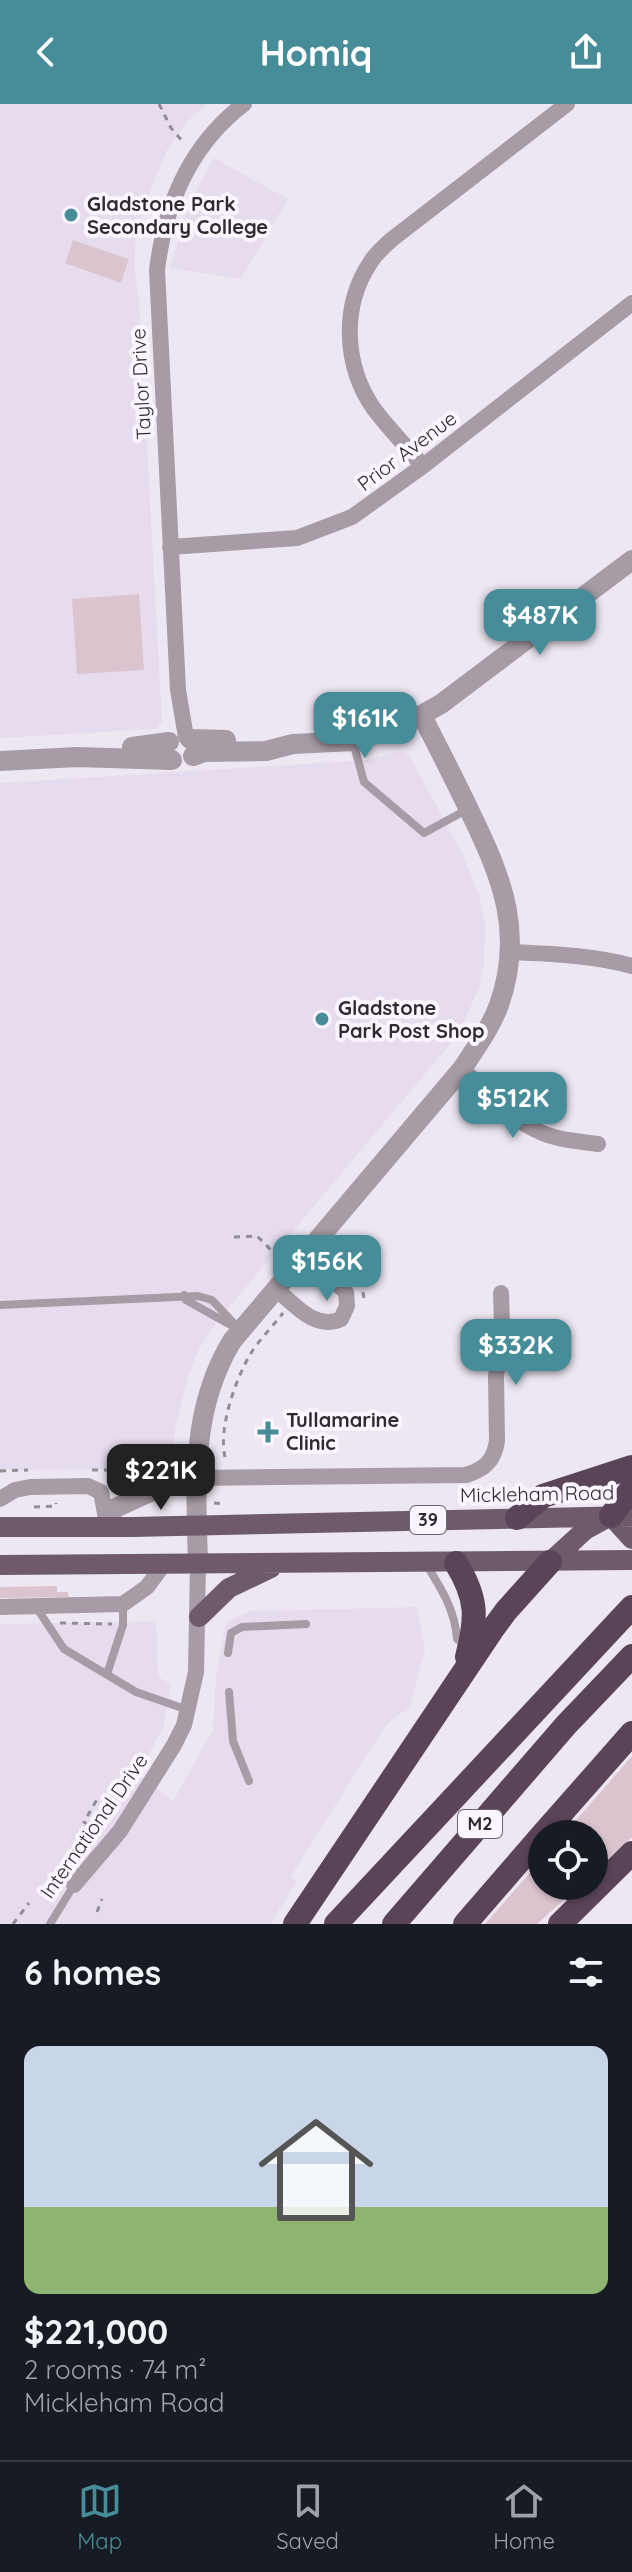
<!DOCTYPE html>
<meta charset="utf-8">
<style>
:root{--surface:#171b24;--page:#20242c;--text:#f1f3f6;--muted:#9ea1a6;--line:#363941;--accent:#478c99}
body{margin:0;font-family:Quicksand,sans-serif;background:var(--page);color:var(--text);height:100vh;display:flex;flex-direction:column;font-size:30px;white-space:nowrap}
*{box-sizing:border-box;margin:0}
p{font-size:26px;color:var(--muted)}
.icon{flex:none;width:44px;height:44px;fill:none;stroke:currentColor;stroke-width:2;stroke-linecap:round;stroke-linejoin:round}
.map{position:relative;height:1820px;overflow:hidden}
.sheet{display:flex;flex-direction:column;background:var(--surface);flex:1}
.sheet>*{flex:none}
.fabs{position:absolute;left:528px;top:1716px;display:grid;gap:16px}
.fabs a{display:grid;place-items:center;width:80px;height:80px;border-radius:50%;background:var(--surface);box-shadow:0 2px 6px #0004;font-size:40px}
.price{position:absolute;translate:-50% -68px;padding:0 18px;border-radius:16px;background:var(--accent);color:#fff;font-size:26px;line-height:52px;filter:drop-shadow(0 2px 4px #0008)}
.price::after{content:'';position:absolute;left:50%;top:48px;width:24px;height:18px;margin-left:-12px;background:inherit;clip-path:polygon(0 0,100% 0,50% 100%)}
.price.on{background:#222;color:#fff}
ul{padding:0;list-style:none}
li{display:grid;align-content:center;gap:16px;height:424px;padding:0 24px}
li span{display:grid;place-items:center;height:248px;border-radius:16px;color:#555}
li>.icon{margin-inline-start:auto}
span .icon{width:144px;height:144px;fill:#fffc;stroke-width:1}
li b{font-size:34px}
h2{display:flex;justify-content:space-between;align-items:center;height:96px;padding:0 24px;font-size:34px}
header{display:flex;justify-content:space-between;align-items:center;height:104px;padding:0 24px;background:var(--accent);color:#fff;font-size:36px;font-weight:700}
.tab-bar{display:flex;justify-content:space-around;align-items:center;height:112px;border-top:2px solid var(--line);background:var(--surface);font-size:22px;color:var(--muted)}
.tab-bar a{display:grid;justify-items:center;gap:4px}
.tab-bar .on{color:var(--accent)}
.map>svg:first-child{display:block}
.built{fill:#e6dcee}
.green{fill:#dcc4ce}
.lines{fill:none;stroke-linecap:round;stroke-linejoin:round}
.path{stroke:#918d95;stroke-width:3;stroke-dasharray:6 6;stroke-linecap:butt}
.service{stroke:#a79ba5;stroke-width:8}
.minor{stroke:#a79ba5;stroke-width:16}
.tertiary{stroke:#a79ba5;stroke-width:20}
.primary{stroke:#6f5a6c;stroke-width:20}
.motorway{stroke:#5b4358;stroke-width:24}
.poi-dot{fill:#478c99;stroke:#faf5fe;stroke-width:3}
.labels{text-anchor:middle;stroke-width:8;stroke-linejoin:round;paint-order:stroke}
.shield{fill:#faf5fe;stroke:#6a686d;stroke-width:2}
.shield-label{font-size:18px;font-weight:bold;fill:#2d2b2f}
.poi-label{font-size:20px;font-weight:bold;fill:#2d2b2f;stroke:#faf5fe;text-anchor:start}
.street-label{font-size:20px;fill:#2d2b2f;stroke:#faf5fe}
</style>
<header><svg class="icon" aria-label="back" viewBox="0 0 24 24"><path d="M15 5l-7 7 7 7"/></svg>Homiq<svg class="icon" aria-label="share" viewBox="0 0 24 24"><path d="M12 15V3M7 8l5-5 5 5M5 13v7h14v-7"/></svg></header>
<div class="map">
<svg width="632" height="1820" viewBox="0 0 632 1820">
<rect width="100%" height="100%" fill="#ede7f2"/>
<path class="built" d="M0,0H207L190,15L167,46L149,90L136,132L134,160L139,198L162,617L156,625L0,634Z
M214,54L288,95L241,175L170,164L190,97Z
M400,648L409,651L464,753L480,794L485,819L484,861L480,881L463,921L451,939L215,1220L199,1245L187,1275L175,1326L172,1353L168,1360L163,1365L0,1366V679L367,656Z
M417,1503L425,1546L410,1602L386,1621L291,1772L297,1778L270,1820H0V1520L156,1517L158,1573L171,1580L163,1624L138,1670L173,1697L213,1626L216,1574L226,1518L251,1507Z"/>
<path class="green" d="M73,136L129,155L121,179L65,159Z
M139,490L144,566L77,570L72,495Z
M57,1482V1488H68L69,1493L0,1494V1483Z
M632,1652V1733L594,1768V1730H564Z
M542,1755V1782H579L537,1820H485Z"/>
<g class="lines">
<path class="path" d="M159,0L171,24L185,40
M234,1133L257,1132L280,1155
M329,1154L336,1147C339,1170 364,1166 364,1199
M225,1353C218,1324 236,1274 251,1249C260,1235 273,1222 283,1209
M92,1366H152
M0,1367L28,1366
M214,1399L226,1400
M34,1403L56,1402V1399
M60,1519L112,1520
M98,1728L84,1718L99,1692
M97,1808L102,1795
M13,1820L29,1799"/>
<path class="service" d="M353,638L364,678L424,729L468,705
M184,1191L186,1196L236,1224
M0,1201L198,1192L212,1196L241,1227
M426,1460C441,1484 455,1506 457,1535L465,1541
M36,1503L64,1545L136,1588L188,1606
M228,1549L231,1529L242,1523L306,1520
M107,1570L123,1521V1500
M229,1588L233,1637L249,1677
M50,1820L74,1781"/>
<path class="minor" d="M423,362C407,343 389,325 374,305C344,262 341,203 370,159C375,150 384,143 391,136L567,0
M170,443L297,434L352,413L423,362L632,199
M186,633L178,586L157,166C165,101 190,41 244,0
M510,848C550,850 593,851 632,862
M462,965C485,986 507,1012 536,1026C555,1036 577,1037 598,1040
M276,1185C294,1200 315,1227 341,1215L347,1202L346,1188L304,1152
M196,1374L466,1371C485,1365 494,1357 497,1337L496,1273L502,1221L501,1189
M0,1395L15,1386L30,1383L88,1382L101,1388L107,1420
M0,1503L123,1500L147,1483L164,1460
M74,1781L120,1727L174,1641L184,1621L196,1568L198,1460"/>
<path class="tertiary" d="M190,635L226,636
M132,643L169,638
M193,652L204,648L266,647L293,640L353,637L407,619L441,600L632,456
M0,657L77,653L172,656
M107,1423L113,1405L168,1380L196,1374
M198,1460C196,1382 190,1306 232,1237L462,965C475,945 490,925 499,901C524,830 503,776 472,712C456,678 439,645 422,612"/>
<path class="primary" d="M611,1412L632,1435
M0,1423H132L632,1412
M550,1458L585,1426L607,1414
M0,1461L632,1456
M199,1513L229,1484L271,1464"/>
<path class="motorway" d="M611,1412L632,1384
M517,1414L543,1392L632,1363
M456,1459C478,1495 477,1514 467,1553
M543,1730L632,1629
M295,1820L492,1526L506,1507L550,1458
M336,1820L632,1503
M394,1820L566,1621L632,1552
M465,1820L542,1731
M560,1820L632,1749"/>
</g>
<g class="poi-dot">
<circle cx="71" cy="111" r="8"/>
<circle cx="322" cy="915" r="8"/>
<path d="M264 1316h8v8h8v8h-8v8h-8v-8h-8v-8h8z"/>
</g>
<g class="labels">
<g class="shield">
<rect x="410" y="1402" width="36" height="28" rx="6"/>
<rect x="458" y="1706" width="44" height="28" rx="6"/>
</g>
<g class="shield-label">
<text x="428" y="1422">39</text>
<text x="480" y="1726">M2</text>
</g>
<g class="poi-label">
<text x="87" y="107">Gladstone Park<tspan x="87" dy="23">Secondary College</tspan></text>
<text x="338" y="911">Gladstone<tspan x="338" dy="23">Park Post Shop</tspan></text>
<text x="286" y="1323">Tullamarine<tspan x="286" dy="23">Clinic</tspan></text>
</g>
<g class="street-label">
<text transform="translate(141 280) rotate(-93)" y="7">Taylor Drive</text>
<text transform="translate(407 347) rotate(-37)" y="7">Prior Avenue</text>
<text transform="translate(537 1390) rotate(-1)" y="7">Mickleham Road</text>
<text transform="translate(94 1722) rotate(-55)" y="7">International Drive</text>
</g>
</g>
</svg>
<div class="fabs">
<a><svg class="icon" aria-label="locate" viewBox="0 0 24 24"><circle cx="12" cy="12" r="6"/><path d="M12 2v4M12 18v4M2 12h4M18 12h4"/></svg></a>
</div>
<b class="price" style="left:540px;top:553px">$487K</b>
<b class="price" style="left:365px;top:656px">$161K</b>
<b class="price" style="left:513px;top:1036px">$512K</b>
<b class="price" style="left:327px;top:1199px">$156K</b>
<b class="price" style="left:516px;top:1283px">$332K</b>
<b class="price on" style="left:161px;top:1408px">$221K</b>
</div>
<section class="sheet">
<h2>6 homes<svg class="icon" aria-label="filters" viewBox="0 0 24 24"><path d="M4 7h16M4 17h16"/><circle cx="9" cy="7" r="2"/><circle cx="15" cy="17" r="2"/></svg></h2>
<ul>
<li><span style="background:linear-gradient(#c9d6e8 65%,#8fb573 0)"><svg class="icon" aria-label="home" viewBox="0 0 24 24"><path d="M3 11l9-7 9 7M6 9v11h12V9"/></svg></span><div><b>$221,000</b><p>2 rooms · 74 m²</p><p>Mickleham Road</p></div></li>
</ul>
</section>
<nav class="tab-bar">
<a class="on"><svg class="icon" aria-label="map" viewBox="0 0 24 24"><path d="M3 6l6-2 6 2 6-2v14l-6 2-6-2-6 2zM9 4v14M15 6v14"/></svg>Map</a>
<a><svg class="icon" aria-label="saved" viewBox="0 0 24 24"><path d="M7 4h10v16l-5-4-5 4z"/></svg>Saved</a>
<a><svg class="icon" aria-label="home" viewBox="0 0 24 24"><path d="M3 11l9-7 9 7M6 9v11h12V9"/></svg>Home</a>
</nav>
